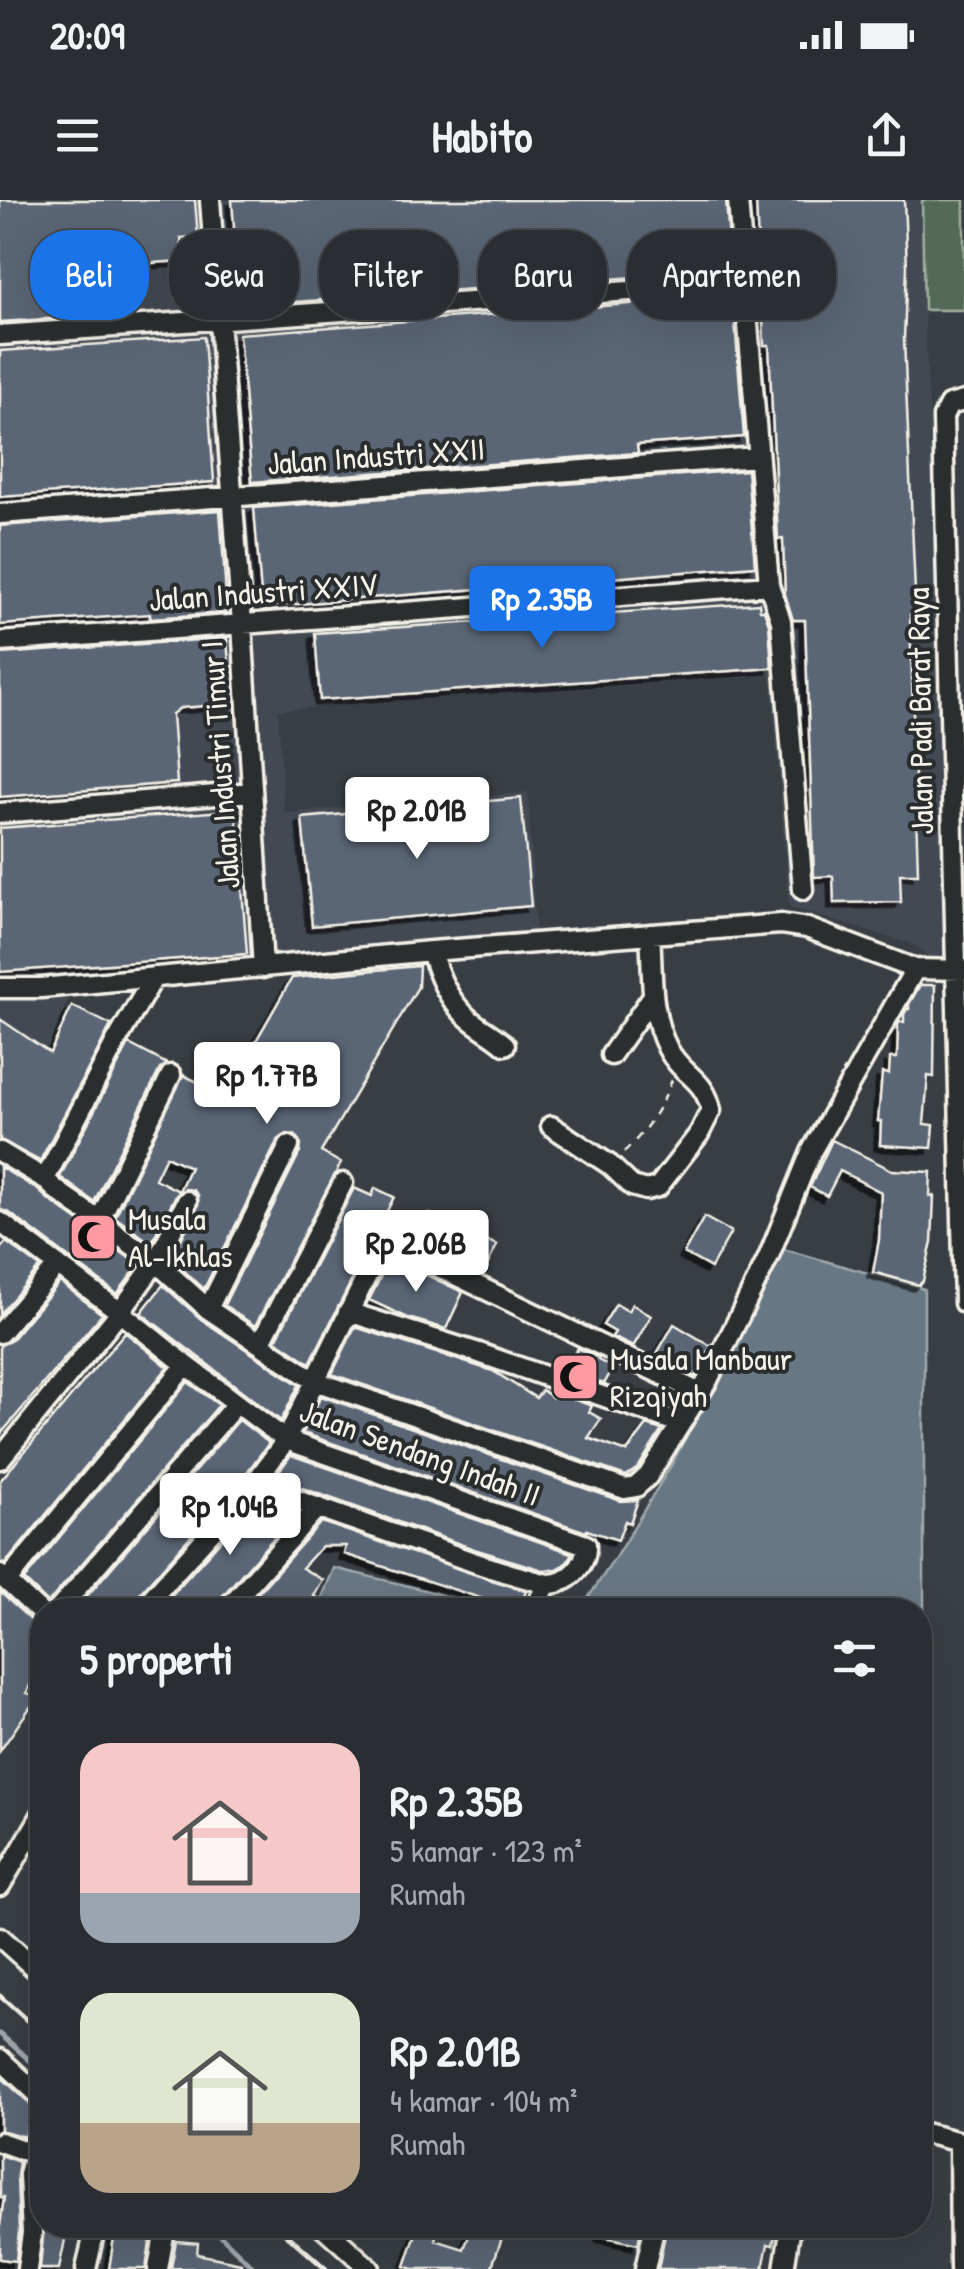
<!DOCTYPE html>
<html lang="id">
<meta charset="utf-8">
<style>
:root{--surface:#2a2e32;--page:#363a3e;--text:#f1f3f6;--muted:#a5a8ac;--line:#464a4d;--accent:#1a73e8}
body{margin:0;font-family:"Patrick Hand",sans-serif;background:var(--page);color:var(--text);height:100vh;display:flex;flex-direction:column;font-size:38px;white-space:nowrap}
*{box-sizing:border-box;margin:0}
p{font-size:32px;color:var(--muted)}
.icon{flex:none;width:55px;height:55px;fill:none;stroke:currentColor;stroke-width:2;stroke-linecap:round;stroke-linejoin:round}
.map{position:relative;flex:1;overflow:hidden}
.panel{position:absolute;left:30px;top:1398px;width:902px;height:640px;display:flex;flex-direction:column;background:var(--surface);border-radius:40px;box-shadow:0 10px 40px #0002,0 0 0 2px var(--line)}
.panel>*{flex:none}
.top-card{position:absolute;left:30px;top:30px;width:905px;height:90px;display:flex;gap:20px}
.price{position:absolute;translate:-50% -85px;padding:0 22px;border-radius:10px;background:#fff;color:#222;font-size:32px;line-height:65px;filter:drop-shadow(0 2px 5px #0008)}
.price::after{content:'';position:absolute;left:50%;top:60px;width:30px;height:22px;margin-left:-15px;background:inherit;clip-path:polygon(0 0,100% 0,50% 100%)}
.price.selected{background:var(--accent);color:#fff}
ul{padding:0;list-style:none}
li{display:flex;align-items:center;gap:30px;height:250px;padding:0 50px}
li span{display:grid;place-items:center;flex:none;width:280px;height:200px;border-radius:30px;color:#555}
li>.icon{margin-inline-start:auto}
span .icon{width:120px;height:120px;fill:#fffc;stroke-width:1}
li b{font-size:42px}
h2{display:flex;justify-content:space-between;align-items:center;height:120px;padding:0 50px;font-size:42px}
.pill{padding:0 35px;border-radius:40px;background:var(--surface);box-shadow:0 10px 40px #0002,0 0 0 2px var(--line);font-size:35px;line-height:90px}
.pill.selected{background:var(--accent);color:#fff}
.status{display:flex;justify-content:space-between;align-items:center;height:70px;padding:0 50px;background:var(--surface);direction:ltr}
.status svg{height:28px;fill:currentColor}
header{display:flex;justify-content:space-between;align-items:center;height:130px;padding:0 50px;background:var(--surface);font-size:45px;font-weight:800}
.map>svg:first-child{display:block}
.built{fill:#424a52}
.green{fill:#536b58;stroke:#a4aea0;stroke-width:2.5}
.water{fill:#677784;stroke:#9fa8ac;stroke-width:2.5}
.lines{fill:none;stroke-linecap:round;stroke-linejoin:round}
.stream{stroke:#9fa8ac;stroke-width:5}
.building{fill:#5a6575;stroke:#f4f1e8;stroke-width:2.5;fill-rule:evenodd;filter:url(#shadow)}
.minor-casing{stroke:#f4f1e8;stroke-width:25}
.path{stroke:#f4f1e8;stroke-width:2.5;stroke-dasharray:8 8;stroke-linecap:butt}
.minor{stroke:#2a2d2e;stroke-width:18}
.rail{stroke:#f4f1e8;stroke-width:5}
.labels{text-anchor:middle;stroke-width:8;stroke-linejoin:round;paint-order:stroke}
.street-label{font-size:32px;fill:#f4f1e8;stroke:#2a2d2e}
.poi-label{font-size:32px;fill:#f4f1e8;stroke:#2a2d2e;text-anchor:start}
</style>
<div class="status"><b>20:09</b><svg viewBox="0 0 49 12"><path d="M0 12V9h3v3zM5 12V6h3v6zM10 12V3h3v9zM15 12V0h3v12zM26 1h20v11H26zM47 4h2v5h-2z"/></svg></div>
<header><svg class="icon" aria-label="menu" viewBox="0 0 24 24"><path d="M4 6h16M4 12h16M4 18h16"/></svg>Habito<svg class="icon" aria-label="share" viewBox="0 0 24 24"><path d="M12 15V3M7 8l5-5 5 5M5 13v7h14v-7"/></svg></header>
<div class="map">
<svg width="964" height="2069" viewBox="0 0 964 2069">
<defs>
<filter id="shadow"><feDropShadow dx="-5.5" dy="5.5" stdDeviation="0" flood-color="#0009"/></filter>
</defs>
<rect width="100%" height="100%" fill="#383e43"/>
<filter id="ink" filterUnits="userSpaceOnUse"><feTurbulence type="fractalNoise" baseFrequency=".01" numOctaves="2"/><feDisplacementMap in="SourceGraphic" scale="20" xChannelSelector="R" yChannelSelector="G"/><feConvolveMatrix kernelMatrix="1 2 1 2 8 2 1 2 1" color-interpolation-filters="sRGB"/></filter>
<g filter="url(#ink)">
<path class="built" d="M0,0H924V110L940,426L950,756L930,758L915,745L789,707L771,476L278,510L284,613L528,592L536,738L68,780V799L50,844L0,917Z"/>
<path class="green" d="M922,0H964V110H924Z"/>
<path class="water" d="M783,1049L924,1089V1576L920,1575V1410H580L615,1358L672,1264Z
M334,1368L508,1410H317Z"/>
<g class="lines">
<path class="stream" d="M0,1834L42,1871
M210,2025L255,2069"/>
</g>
<path class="building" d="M0,0H195L198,37L181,38L183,61L119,65L122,114L0,122Z
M232,0H726L731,70L240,106Z
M756,0H904L907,67L904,139L916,415H910L918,674H900L901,702L834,703L833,676L814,677L805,420H793L785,394L783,339H778L769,145H764L762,91L810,87L808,64L759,68Z
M733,96L744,237L637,245L638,253L252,282L239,134Z
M204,137L214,282L0,297V151Z
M747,270L755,366L262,407L254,308Z
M220,310L227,409H225V413L150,418V414L0,425V326Z
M759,403L760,410H764L769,424L772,468L320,500L315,433Z
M227,438L232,504L180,508L172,514L177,583L0,597V454Z
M521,598L531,706L312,726L302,618Z
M236,610L247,754L0,772V628Z
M419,766L418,787L321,952L341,963L255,1126L224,1105L300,952L301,944L295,935L287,934L278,940L204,1089L171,1059L198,1006V995L193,990L185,989L176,995L151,1043L115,1017L183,875L225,895L292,778ZM166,956L190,967L179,991L155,979Z
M920,785H935L934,877L928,876L924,924L934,925L932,948L880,945L881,921H878L882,873L889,874L890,858H897L898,825L899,822H904V814L907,809H909V804Z
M72,806L111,825L40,961L0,940V819L50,853Z
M129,844L167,864L160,869L94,1002L60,977Z
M832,940L892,970L931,972L930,996H934L932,1042L923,1081L919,1085L873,1072L879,1040L881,992L840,971L827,996L810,987Z
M0,967L37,989L48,999L139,1065L117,1094L8,1012L0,1010Z
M354,988L372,996L375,988L394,997L310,1163L276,1140Z
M430,1014L497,1045L483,1074L417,1043Z
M704,1017L731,1032L711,1068L684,1053Z
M6,1042L40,1067L0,1114V1049Z
M390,1058L463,1092L446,1129L408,1118L369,1100Z
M60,1082L102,1114L0,1235V1145L10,1141Z
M163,1085L201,1119L299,1185L281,1221L141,1113Z
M616,1104L628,1111L632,1104L651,1116L633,1147L612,1137L615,1132L603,1125Z
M674,1124L711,1146L695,1177L655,1157Z
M355,1127L493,1171L536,1198L542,1190L552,1197L554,1192L592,1206L589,1212L601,1219L588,1238L627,1252L647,1225L662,1230L638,1268L626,1276L332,1174Z
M125,1132L168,1167L5,1364L0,1363V1281Z
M578,1148L599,1158L598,1160L613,1168L604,1184L566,1170Z
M188,1182L219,1205L48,1403L24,1380Z
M321,1196L621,1301L638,1300L630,1323L625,1321L618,1340L587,1330L586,1332L303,1233Z
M239,1220L269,1243L244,1276L132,1402L129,1410H75Z
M291,1255L572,1353V1355L566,1364L557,1369L543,1370L474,1349L274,1278Z
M258,1299L296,1313L217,1402L214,1410H158Z
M321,1322L526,1391L520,1408L509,1404L508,1407L344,1354L346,1346H322L302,1368L323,1380L314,1396L318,1398L310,1410H243Z
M0,1392L34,1423L42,1426V1465L39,1462L27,1493L38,1496L0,1551Z
M0,1876L35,1908L30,1915L25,1937L0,1930Z
M0,1955L19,1962L17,1976L19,2032L16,2061L0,2059V2027L4,1997H0Z
M44,2025H68L59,2069H40Z
M116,2025H148V2034L151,2036L146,2069H109Z
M419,2025L438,2029L435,2040L464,2049L473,2025L503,2035L491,2069H413L405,2066Z
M603,2025H642L638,2044L601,2036Z
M667,2025H753L776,2030L773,2045L768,2044L763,2069H658Z
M176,2041L198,2043L197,2054L241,2063L240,2069L171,2068Z"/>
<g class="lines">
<g class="minor-casing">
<path id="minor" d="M210,0L242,424L263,768
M738,0L769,385L781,421L803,690
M0,135L744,83
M964,201L949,205L943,217L964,1103
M0,314L757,257
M0,442L769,385
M0,613L252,592
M431,751C438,775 447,797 465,815C477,827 493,834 505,845
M154,777L117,840L45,979L55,989L156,1062L208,1109L315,1181L625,1289L636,1287L648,1276L708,1180L768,1058L811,952L915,769
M0,788H41L431,751L781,724L807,728L915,769L964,770
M611,855L652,797
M551,926L610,965L632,986L646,990L658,987L699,934L711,910C705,878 682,876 668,849C649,813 653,773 650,734
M0,952L45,979
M99,1021L171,875
M0,1022L120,1112L186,1165L286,1240L586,1345C587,1366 568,1384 548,1384C541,1383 532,1380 525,1378C495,1370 466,1360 437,1349C376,1328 315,1308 254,1284
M208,1109L289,946
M348,1112L479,1153L679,1223
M0,1133L58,1065
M260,1144L343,983
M0,1259L120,1112L156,1062L187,1001
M0,1375L42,1414
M7,1381L186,1165
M58,1410L237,1203
M141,1410L254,1284L286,1240L382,1045L388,1044L397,1047L700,1193
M226,1410L317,1308
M534,1410L547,1384
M0,1686L42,1614
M0,1737L42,1775
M0,1859L42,1898
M920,1932L964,1943
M0,1942L34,1954
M959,1942L960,2069
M321,2025L370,2069
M27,2069L32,2033L29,1975L42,1918
M86,2069L96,2025
M158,2069L164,2035L160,2025
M645,2069L655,2025
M784,2069L791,2025"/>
</g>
<path class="path" d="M624,952C646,932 661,907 672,880"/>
<use href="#minor" class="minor"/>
<path class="rail" d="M0,1796L42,1834
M276,2025L326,2069"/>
</g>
</g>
<defs>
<g id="mosque-square" transform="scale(2.5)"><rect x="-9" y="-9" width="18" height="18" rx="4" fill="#ff9aa2" stroke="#2a2d2e"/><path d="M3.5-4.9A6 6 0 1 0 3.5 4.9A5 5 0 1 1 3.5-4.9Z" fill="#111"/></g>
</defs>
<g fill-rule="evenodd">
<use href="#mosque-square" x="93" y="1037"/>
<use href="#mosque-square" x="575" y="1177"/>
</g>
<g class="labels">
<g class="street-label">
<text transform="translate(376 256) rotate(-4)" y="11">Jalan Industri XXII</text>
<text transform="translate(263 392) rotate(-4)" y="11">Jalan Industri XXIV</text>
<text transform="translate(920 511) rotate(-91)" y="11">Jalan Padi Barat Raya</text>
<text transform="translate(220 565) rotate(-94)" y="11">Jalan Industri Timur I</text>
<text transform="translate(420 1253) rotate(20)" y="11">Jalan Sendang Indah II</text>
</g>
<g class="poi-label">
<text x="128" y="1030">Musala<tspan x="128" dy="37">Al-Ikhlas</tspan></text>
<text x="610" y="1170">Musala Manbaur<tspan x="610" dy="37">Rizqiyah</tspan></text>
</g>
</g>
</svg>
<b class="price selected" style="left:542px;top:451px">Rp 2.35B</b>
<b class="price" style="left:417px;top:662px">Rp 2.01B</b>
<b class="price" style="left:267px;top:927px">Rp 1.77B</b>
<b class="price" style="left:416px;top:1095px">Rp 2.06B</b>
<b class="price" style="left:230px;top:1358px">Rp 1.04B</b>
<div class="top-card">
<a class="pill selected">Beli</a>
<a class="pill">Sewa</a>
<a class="pill">Filter</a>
<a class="pill">Baru</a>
<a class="pill">Apartemen</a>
</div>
<section class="panel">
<h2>5 properti<svg class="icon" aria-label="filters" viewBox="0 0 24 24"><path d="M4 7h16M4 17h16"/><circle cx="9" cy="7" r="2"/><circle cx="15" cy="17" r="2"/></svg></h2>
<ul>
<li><span style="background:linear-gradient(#f6c9c9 75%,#9aa5b1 0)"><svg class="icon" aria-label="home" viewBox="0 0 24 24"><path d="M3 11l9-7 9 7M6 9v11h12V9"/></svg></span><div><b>Rp 2.35B</b><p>5 kamar · 123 m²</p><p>Rumah</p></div></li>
<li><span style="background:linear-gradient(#dfe7d0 65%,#b9a48a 0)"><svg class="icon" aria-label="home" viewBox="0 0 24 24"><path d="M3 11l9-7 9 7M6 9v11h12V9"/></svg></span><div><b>Rp 2.01B</b><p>4 kamar · 104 m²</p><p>Rumah</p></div></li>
</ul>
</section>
</div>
